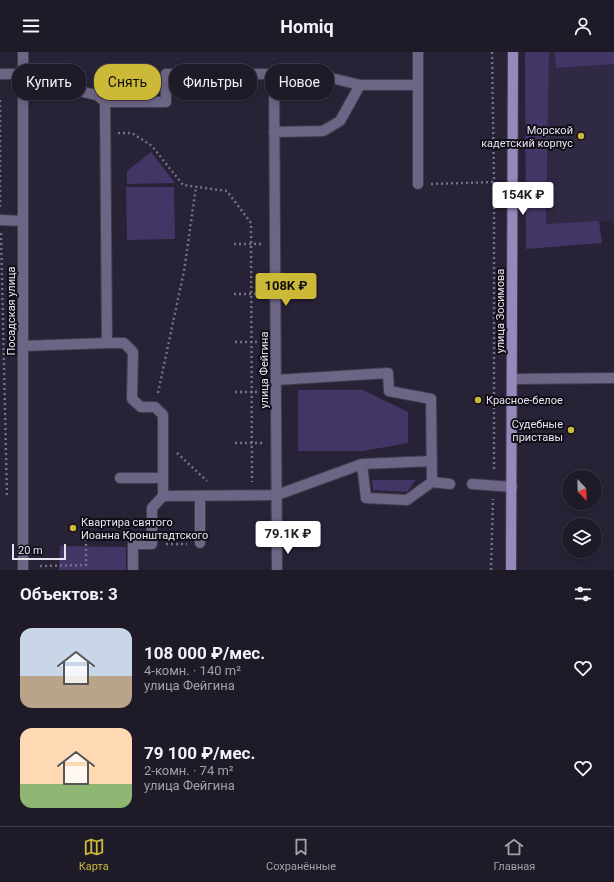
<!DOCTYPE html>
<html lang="ru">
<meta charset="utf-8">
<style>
:root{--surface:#1e1a28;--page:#2b2734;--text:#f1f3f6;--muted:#a1a1a8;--line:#3c3845;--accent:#ccb938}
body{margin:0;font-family:Roboto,sans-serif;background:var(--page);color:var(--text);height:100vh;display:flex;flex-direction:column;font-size:15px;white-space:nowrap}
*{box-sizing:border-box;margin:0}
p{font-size:13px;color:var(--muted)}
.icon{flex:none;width:22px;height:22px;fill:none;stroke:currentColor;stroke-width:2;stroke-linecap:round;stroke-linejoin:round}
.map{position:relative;height:518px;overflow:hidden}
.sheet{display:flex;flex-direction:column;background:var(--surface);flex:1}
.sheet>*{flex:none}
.hud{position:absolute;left:12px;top:12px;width:400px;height:36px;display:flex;gap:8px}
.needle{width:26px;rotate:157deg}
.tools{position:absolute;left:562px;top:418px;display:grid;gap:8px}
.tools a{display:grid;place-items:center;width:40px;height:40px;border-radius:50%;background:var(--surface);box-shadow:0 2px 6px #0003,0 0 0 1px var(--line);font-size:20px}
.scale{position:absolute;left:12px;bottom:10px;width:54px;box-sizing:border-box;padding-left:4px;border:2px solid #e7e4f1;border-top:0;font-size:11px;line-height:14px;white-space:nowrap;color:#e7e4f1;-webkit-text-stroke:3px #100d16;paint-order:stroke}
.price{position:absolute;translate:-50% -34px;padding:0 9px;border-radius:4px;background:#fff;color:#222;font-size:13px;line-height:26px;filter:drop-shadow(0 1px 2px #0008)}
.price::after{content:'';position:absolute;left:50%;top:24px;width:12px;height:9px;margin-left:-6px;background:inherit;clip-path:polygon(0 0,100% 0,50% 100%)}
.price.current{background:var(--accent);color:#111}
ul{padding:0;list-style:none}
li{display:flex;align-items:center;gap:12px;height:100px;padding:0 20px}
li span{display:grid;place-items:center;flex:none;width:112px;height:80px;border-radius:12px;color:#555}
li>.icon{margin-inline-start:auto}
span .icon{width:48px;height:48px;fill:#fffc;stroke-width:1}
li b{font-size:17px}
h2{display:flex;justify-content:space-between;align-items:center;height:48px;padding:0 20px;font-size:17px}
.pill{padding:0 14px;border-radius:16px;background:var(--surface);box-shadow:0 2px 6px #0003,0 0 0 1px var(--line);font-size:14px;line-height:36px}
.pill.current{background:var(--accent);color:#111}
header{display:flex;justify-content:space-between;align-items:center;height:52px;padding:0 20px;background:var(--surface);font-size:18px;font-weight:700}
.dock{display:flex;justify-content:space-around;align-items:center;height:56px;border-top:1px solid var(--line);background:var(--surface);font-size:11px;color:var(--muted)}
.dock a{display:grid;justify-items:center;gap:2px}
.dock .current{color:var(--accent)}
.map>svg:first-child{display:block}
.built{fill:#302943}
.green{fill:#443567}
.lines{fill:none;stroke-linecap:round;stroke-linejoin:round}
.service-casing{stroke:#433d50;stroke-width:12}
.minor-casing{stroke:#433d50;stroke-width:12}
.secondary-casing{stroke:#433d50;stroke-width:12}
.path{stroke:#767182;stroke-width:2.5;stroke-dasharray:2 3;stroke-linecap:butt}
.service{stroke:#6d6585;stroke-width:10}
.minor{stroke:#6d6585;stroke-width:10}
.secondary{stroke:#9688bb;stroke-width:10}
.poi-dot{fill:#ccb938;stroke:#100d16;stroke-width:1.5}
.labels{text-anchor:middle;stroke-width:4;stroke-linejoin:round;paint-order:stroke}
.poi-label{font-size:11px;fill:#e7e4f1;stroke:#100d16;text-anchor:end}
.street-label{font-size:11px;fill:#e7e4f1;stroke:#100d16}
</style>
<header><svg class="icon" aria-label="menu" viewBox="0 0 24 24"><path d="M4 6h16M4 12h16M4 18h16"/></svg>Homiq<svg class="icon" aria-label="person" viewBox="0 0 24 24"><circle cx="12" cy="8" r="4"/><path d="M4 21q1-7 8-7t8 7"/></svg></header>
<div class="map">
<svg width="614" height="518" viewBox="0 0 614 518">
<rect width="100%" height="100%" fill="#282236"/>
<path class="built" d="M549,0H614V169L546,172Z"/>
<path class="green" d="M525,0H549L546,172L599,169L602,191L526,197Z
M555,0H614V12L556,16Z
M151,100L175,131L127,132V119Z
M126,135H174L175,187L127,188Z
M298,338H363L408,360V391L363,399H298Z
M372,428H416L407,440L373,438Z
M60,494L126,495V518H59Z"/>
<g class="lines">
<g class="service-casing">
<path id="service" d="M418,0V132
M0,22H23
M24,35L50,33L97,43L105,50
M274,80L323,79L340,69L360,33
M0,168L23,169
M107,291H124L133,300L132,347L141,355H155L163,363V444L277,443L362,412L366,446L407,448L432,430L431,347L389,339L388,321L276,328
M23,294L107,291L105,50H166V22H315L360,33H418
M512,327L614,326
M362,412L432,409
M120,426H163
M432,430L450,432
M472,432L512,435
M200,491V444
M133,518V492H152V456L163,444"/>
</g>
<g class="minor-casing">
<path id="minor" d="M274,22L277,518
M23,518V0"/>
</g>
<g class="secondary-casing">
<path id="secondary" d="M511,518L513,0"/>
</g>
<path class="path" d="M492,0L494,130V420
M0,48V156
M118,81H132L152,94L183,133L227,139L251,171L252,430
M431,132L494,130
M1,181L7,446
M234,192H262
M234,242H262
M235,290H262
M235,340H263
M158,341L184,219L196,135
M235,391H263
M177,401L207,429
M166,492H187
M40,514L86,513V487
M491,518L493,447"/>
<use href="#service" class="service"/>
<use href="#minor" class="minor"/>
<use href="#secondary" class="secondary"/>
</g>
<g class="poi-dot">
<circle cx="581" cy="84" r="4"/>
<circle cx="478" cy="348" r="4"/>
<circle cx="571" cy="378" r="4"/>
<circle cx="73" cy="476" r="4"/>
</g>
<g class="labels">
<g class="poi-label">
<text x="573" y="82">Морской<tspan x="573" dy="13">кадетский корпус</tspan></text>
<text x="486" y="352" text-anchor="start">Красное-белое</text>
<text x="563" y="376">Судебные<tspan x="563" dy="13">приставы</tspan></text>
<text x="81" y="474" text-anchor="start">Квартира святого<tspan x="81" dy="13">Иоанна Кронштадтского</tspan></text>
</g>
<g class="street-label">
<text transform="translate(11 259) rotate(-90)" y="4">Посадская улица</text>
<text transform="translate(500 259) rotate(-90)" y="4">улица Зосимова</text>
<text transform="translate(264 318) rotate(-90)" y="4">улица Фейгина</text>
</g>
</g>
</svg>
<div class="tools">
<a><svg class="needle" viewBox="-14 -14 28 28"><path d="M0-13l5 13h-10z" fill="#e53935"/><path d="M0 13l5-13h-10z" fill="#a1a1a8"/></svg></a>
<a><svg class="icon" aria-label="layers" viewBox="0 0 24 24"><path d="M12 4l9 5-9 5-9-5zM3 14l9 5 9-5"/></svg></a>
</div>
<div class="scale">20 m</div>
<b class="price" style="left:523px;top:164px">154K ₽</b>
<b class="price current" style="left:286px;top:255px">108K ₽</b>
<b class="price" style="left:288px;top:503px">79.1K ₽</b>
<div class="hud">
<a class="pill">Купить</a>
<a class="pill current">Снять</a>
<a class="pill">Фильтры</a>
<a class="pill">Новое</a>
</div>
</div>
<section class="sheet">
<h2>Объектов: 3<svg class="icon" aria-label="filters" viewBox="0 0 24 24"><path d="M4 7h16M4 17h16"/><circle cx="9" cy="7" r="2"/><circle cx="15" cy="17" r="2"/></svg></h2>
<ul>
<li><span style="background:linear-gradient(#c9d6e8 60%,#b9a48a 0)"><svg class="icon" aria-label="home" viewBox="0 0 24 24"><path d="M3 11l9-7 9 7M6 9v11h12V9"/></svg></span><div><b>108 000 ₽/мес.</b><p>4-комн. · 140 m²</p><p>улица Фейгина</p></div><svg class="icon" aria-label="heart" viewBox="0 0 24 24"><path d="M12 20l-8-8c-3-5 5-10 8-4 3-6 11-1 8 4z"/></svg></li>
<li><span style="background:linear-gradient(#ffd9b3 70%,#8fb573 0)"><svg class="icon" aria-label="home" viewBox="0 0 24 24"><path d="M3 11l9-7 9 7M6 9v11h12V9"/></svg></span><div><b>79 100 ₽/мес.</b><p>2-комн. · 74 m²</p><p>улица Фейгина</p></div><svg class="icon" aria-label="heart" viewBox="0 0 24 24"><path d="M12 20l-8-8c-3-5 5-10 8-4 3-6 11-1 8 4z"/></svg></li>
</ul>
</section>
<nav class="dock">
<a class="current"><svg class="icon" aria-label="map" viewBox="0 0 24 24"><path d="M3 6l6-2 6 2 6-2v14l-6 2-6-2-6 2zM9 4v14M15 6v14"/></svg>Карта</a>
<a><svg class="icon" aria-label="saved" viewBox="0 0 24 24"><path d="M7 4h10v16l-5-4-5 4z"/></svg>Сохранённые</a>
<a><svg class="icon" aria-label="home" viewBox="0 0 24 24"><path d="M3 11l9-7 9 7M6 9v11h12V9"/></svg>Главная</a>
</nav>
